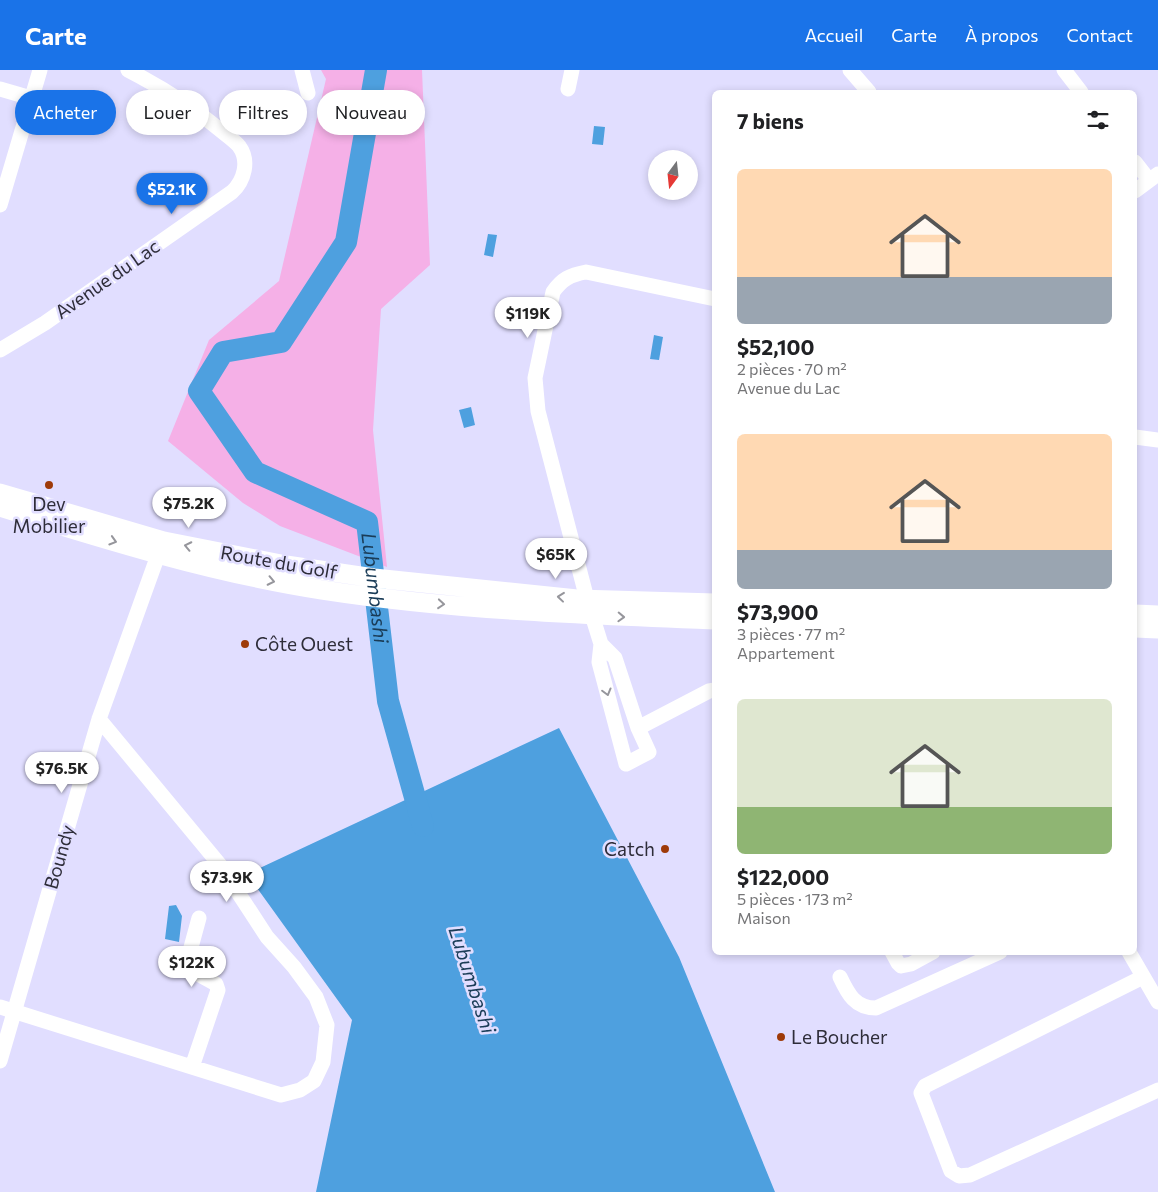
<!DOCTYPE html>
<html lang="fr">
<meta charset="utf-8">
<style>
:root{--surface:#fff;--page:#f2f2f2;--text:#202124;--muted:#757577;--accent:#1a73e8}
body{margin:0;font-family:Commissioner,sans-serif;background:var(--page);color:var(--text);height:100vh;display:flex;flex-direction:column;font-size:19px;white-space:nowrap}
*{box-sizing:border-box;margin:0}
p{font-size:16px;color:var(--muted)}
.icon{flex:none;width:28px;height:28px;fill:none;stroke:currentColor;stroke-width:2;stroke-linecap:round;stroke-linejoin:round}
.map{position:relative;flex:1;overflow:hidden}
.drawer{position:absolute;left:712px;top:20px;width:425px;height:865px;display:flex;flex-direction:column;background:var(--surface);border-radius:8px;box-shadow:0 2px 8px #0003}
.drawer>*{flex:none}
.banner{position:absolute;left:15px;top:20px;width:475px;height:45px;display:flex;gap:10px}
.needle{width:32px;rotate:195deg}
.fabs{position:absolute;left:648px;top:80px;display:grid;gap:10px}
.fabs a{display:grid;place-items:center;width:50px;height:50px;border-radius:50%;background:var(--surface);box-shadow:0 2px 8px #0003;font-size:25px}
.price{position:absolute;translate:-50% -42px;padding:0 11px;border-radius:18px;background:#fff;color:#222;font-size:16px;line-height:32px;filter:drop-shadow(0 1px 2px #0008)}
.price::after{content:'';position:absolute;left:50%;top:30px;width:15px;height:11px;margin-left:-8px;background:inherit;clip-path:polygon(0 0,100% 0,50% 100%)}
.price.active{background:var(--accent);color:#fff}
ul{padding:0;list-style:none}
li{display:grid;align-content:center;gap:10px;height:265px;padding:0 25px}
li span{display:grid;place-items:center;height:155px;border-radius:8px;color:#555}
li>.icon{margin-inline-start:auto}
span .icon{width:90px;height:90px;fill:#fffc;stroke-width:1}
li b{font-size:21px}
h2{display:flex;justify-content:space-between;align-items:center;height:60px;padding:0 25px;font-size:21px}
.chip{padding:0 18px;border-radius:22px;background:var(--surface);box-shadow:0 2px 8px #0003;font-size:18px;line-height:45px}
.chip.active{background:var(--accent);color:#fff}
header{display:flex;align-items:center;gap:30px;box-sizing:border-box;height:70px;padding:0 25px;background:var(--accent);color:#fff}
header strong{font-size:24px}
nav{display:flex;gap:28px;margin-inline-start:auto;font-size:18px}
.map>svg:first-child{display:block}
.green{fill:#f5b0e7}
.water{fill:#4ea0df}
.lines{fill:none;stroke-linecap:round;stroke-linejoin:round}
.river{stroke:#4ea0df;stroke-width:22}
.minor{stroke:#fff;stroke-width:15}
.major{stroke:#fff;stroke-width:19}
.oneway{stroke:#96969c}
.poi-dot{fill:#9e3a09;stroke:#e1deff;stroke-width:2}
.labels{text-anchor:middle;stroke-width:5;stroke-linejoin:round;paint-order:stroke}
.street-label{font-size:19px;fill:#2e2d39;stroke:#e1deff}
.poi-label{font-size:19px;fill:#2e2d39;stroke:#e1deff;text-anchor:start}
.water-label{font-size:20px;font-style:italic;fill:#1a3c57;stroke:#e1deff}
</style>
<header>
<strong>Carte</strong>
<nav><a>Accueil</a><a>Carte</a><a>À propos</a><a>Contact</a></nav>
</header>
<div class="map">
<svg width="1158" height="1122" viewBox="0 0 1158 1122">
<rect width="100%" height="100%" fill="#e1deff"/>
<path class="green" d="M321,0H422L430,195L381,239L373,360L387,497L280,456L243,433L168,371L209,270L279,211L326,9Z"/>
<path class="water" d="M594,56L605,57L603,75L592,74Z
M488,164L497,165L493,187L484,185Z
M654,265L663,267L659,290L650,289Z
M471,337L475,355L464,358L459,340Z
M559,658L679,887L775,1122H316L352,950L247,804Z
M176,835L182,846L179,872L165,869L169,836Z"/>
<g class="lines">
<path class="river" id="s1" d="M376,0L346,172L281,272L223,282L199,321L255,402L367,452L388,631L423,756"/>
<path class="minor" d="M302,0L308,23
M850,0L869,22
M1064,0L1081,22
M0,19L31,28
M568,19L572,0
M1135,92L1149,110
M1135,121L1158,104
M0,135L40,0
M0,280L45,253L232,122C244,111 250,91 239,76C234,70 225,64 219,59C190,35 161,17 128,0
M1135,367L1158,370
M601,574L615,588L638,658L649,682L626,694L599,592L601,574L587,529L538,341L535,308L553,222C562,209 570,205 586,202L715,229
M638,658L709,621L715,620
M892,882L898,893L901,896L911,894L933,882
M1129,882L1158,932
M840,907C848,924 855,938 876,938L1000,882
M1143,907L925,1016L921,1023L951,1101L959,1106L970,1105L1158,1020
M0,937L281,1025L300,1020L314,1011L323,992L327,955L316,927L294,897L267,867L220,795L99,649
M0,991L99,649L162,474
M192,997L218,920L216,914L196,903L187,892L199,848"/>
<path class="major" d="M0,423L164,471L286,495L374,508L577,529L715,533
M0,437C106,470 212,503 322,520C452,540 584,545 715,550
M1135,544L1158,545
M1135,558L1158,559"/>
</g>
<defs><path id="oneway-chevron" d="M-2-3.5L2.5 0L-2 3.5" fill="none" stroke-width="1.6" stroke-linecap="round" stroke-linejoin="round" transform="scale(1.25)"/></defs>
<g class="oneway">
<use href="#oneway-chevron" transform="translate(113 471) rotate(17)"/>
<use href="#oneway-chevron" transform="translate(188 476) rotate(-168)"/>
<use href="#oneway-chevron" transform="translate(271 511) rotate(12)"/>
<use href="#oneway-chevron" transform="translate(561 527) rotate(-174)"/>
<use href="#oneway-chevron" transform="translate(441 534) rotate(5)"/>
<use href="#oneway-chevron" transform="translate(621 547) rotate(2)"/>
<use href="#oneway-chevron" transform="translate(607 622) rotate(75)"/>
</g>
<g class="poi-dot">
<circle cx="49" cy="415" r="5"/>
<circle cx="245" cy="574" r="5"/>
<circle cx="665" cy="779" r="5"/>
<circle cx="781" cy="967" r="5"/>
</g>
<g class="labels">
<g class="street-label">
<text transform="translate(107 209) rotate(-35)" y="7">Avenue du Lac</text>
<text transform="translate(279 492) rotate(10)" y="7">Route du Golf</text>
<text transform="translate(59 787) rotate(-74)" y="7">Boundy</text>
</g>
<g class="poi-label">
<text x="49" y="441" text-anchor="middle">Dev<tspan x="49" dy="22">Mobilier</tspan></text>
<text x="255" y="581">Côte Ouest</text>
<text x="655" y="786" text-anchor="end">Catch</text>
<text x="791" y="974">Le Boucher</text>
</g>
<g class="water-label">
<text dy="7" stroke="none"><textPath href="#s1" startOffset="686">Lubumbashi</textPath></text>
<text transform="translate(472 910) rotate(72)" y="7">Lubumbashi</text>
</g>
</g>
</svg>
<div class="fabs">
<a><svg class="needle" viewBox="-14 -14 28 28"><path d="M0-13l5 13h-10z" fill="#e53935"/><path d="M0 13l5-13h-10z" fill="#757577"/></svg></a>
</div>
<b class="price active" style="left:172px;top:145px">$52.1K</b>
<b class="price" style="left:528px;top:269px">$119K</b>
<b class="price" style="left:189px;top:459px">$75.2K</b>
<b class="price" style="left:556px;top:510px">$65K</b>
<b class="price" style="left:62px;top:724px">$76.5K</b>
<b class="price" style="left:227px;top:833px">$73.9K</b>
<b class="price" style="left:192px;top:918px">$122K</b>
<div class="banner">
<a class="chip active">Acheter</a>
<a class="chip">Louer</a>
<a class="chip">Filtres</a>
<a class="chip">Nouveau</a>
</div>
<section class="drawer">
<h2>7 biens<svg class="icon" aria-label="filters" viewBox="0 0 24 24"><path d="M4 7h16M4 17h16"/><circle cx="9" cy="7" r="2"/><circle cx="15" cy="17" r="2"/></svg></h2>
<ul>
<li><span style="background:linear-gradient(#ffd9b3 70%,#9aa5b1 0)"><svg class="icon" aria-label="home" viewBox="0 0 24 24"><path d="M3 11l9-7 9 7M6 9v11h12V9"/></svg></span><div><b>$52,100</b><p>2 pièces · 70 m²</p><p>Avenue du Lac</p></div></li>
<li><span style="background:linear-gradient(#ffd9b3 75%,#9aa5b1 0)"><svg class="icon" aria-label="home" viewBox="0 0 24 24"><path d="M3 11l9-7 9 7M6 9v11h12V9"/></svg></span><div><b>$73,900</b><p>3 pièces · 77 m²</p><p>Appartement</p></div></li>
<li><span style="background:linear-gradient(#dfe7d0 70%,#8fb573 0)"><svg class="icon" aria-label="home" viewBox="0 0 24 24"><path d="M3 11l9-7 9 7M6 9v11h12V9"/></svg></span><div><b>$122,000</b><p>5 pièces · 173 m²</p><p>Maison</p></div></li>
</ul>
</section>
</div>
